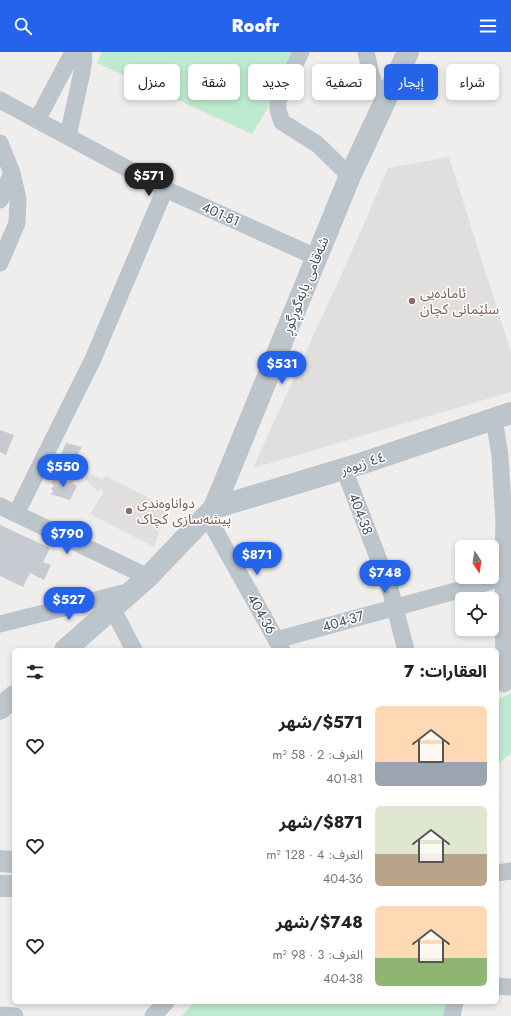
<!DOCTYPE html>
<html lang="ar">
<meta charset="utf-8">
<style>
:root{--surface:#fff;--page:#f2f2f2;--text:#222;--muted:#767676;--accent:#2563eb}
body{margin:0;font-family:Jost,"Noto Sans Arabic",sans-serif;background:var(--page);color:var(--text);direction:rtl;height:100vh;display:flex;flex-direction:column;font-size:15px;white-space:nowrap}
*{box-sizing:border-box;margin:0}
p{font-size:13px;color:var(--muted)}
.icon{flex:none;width:22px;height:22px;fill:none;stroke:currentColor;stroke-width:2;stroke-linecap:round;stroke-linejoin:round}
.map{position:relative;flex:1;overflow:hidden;direction:ltr}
.details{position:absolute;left:12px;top:596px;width:487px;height:356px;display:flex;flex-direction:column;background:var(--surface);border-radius:6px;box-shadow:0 2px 6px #0003;direction:rtl}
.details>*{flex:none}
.banner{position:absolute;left:12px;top:12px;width:487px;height:36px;direction:rtl;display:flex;gap:8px}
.needle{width:26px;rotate:168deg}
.buttons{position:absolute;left:455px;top:488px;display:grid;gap:8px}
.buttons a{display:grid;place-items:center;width:44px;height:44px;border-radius:6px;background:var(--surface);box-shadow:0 2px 6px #0003;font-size:20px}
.price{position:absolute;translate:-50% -34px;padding:0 9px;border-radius:14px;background:var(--accent);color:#fff;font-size:13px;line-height:26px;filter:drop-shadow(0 1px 2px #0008)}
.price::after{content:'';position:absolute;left:50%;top:24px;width:12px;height:9px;margin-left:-6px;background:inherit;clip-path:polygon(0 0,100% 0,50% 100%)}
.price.on{background:#222;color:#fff}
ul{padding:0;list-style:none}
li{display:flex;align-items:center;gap:12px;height:100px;padding:0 12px}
li span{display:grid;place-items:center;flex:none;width:112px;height:80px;border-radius:6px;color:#555}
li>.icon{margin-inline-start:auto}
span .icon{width:48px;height:48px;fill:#fffc;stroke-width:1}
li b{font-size:17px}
h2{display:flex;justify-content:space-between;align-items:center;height:48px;padding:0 12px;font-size:17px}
.tag{padding:0 14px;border-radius:6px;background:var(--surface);box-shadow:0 2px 6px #0003;font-size:14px;line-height:36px}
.tag.on{background:var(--accent);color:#fff}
header{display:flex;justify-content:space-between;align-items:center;height:52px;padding:0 12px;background:var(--accent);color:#fff;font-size:18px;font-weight:800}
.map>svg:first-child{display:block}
.education{fill:#e1dede}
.green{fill:#beebcf}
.building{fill:#c7cad0}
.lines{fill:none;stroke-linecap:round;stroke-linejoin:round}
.minor{stroke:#bcc5cb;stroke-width:17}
.tertiary{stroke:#bcc5cb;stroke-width:22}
.education-dot{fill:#8d6e63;stroke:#fff;stroke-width:1.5}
.labels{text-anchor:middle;stroke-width:3;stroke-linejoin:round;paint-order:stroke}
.street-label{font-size:14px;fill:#475159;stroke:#fff}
.education-label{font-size:14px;fill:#785e54;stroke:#fff;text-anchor:start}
</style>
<header><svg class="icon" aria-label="menu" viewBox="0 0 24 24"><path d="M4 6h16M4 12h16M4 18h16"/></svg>Roofr<svg class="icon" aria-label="search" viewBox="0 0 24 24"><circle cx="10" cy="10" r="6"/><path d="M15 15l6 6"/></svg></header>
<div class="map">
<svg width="511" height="964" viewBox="0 0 511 964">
<rect width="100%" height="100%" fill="#f0eded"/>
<path class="education" d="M449,105L511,300V340L253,416L353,197L388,116Z
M90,422L102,427L106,424L167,455L154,495L90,462L103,441L101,436L98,440L85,426Z"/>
<path class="green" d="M101,0H299L294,12L252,82L97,11L101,2Z
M511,641V701L500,710L497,715V648Z
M194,950H462L460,964H182Z"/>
<path class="building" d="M0,378L14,383L6,403L0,400Z
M66,391L82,395L68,418L55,416Z
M57,424L63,430H67L73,426L75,427L72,431L77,434L70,448L50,442L53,440V438L51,437L54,434L51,430Z
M0,473L50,496L43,510L51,513L44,528L30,521L23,535L0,524Z"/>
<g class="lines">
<path class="minor" d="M301,0L278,49V58L282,70L317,92L350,124
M366,0L372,26L376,36L388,42
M0,48L165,137L316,205
M37,68L73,0
M68,84L82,20L84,7L83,0
M0,91L12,121L18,147L17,171L0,211
M0,148L12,121
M494,367L500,404L504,471L503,504L504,632
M344,417L390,537L406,598
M0,454L148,525
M16,462L93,307L165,137
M207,464L282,598
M112,556L134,598
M0,572L131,539
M276,588L503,526
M497,821L511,819
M497,934L511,935
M0,963L15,964
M153,964L166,950
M452,964L455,950"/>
<path class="tertiary" d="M214,456L363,411L511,361
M65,598L148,525L214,456L350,124L408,0
M0,657L14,644
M0,809L14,810
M0,834H14"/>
</g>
<g class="education-dot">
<circle cx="412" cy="249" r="4"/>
<circle cx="129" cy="459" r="4"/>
</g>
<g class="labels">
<g class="street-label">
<text transform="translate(221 162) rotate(24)" y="5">401-81</text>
<text transform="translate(305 233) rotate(-68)" y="5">شەقامی بابەگوڕگوڕ</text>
<text transform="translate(363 411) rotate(-18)" y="5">٤٤ زیوەر</text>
<text transform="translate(361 462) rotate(69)" y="5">404-38</text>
<text transform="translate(262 562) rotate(61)" y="5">404-36</text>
<text transform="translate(343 569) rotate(-16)" y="5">404-37</text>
</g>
<g class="education-label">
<text x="420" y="246">ئامادەیی<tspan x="420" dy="16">سلێمانی کچان</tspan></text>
<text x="137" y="456">دواناوەندی<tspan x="137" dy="16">پیشەسازی کچاک</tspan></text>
</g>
</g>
</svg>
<div class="buttons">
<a><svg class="needle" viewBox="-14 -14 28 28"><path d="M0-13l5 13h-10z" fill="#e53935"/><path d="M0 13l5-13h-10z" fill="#767676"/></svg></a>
<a><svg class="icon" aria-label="locate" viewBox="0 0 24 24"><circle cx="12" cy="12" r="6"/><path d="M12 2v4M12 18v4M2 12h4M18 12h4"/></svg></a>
</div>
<b class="price on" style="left:149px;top:145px">$571</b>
<b class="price" style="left:282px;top:333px">$531</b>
<b class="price" style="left:63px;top:436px">$550</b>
<b class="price" style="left:67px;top:503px">$790</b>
<b class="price" style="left:257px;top:524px">$871</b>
<b class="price" style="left:385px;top:542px">$748</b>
<b class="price" style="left:69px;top:569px">$527</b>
<div class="banner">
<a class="tag">شراء</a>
<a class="tag on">إيجار</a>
<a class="tag">تصفية</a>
<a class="tag">جديد</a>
<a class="tag">شقة</a>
<a class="tag">منزل</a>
</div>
<section class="details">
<h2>العقارات: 7<svg class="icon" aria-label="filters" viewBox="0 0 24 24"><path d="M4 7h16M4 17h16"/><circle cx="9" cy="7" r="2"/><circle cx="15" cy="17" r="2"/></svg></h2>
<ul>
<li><span style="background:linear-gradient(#ffd9b3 70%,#9aa5b1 0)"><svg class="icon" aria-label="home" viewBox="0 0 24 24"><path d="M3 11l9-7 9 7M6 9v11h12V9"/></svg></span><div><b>$571/شهر</b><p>الغرف: 2 · 58 m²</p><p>401-81</p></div><svg class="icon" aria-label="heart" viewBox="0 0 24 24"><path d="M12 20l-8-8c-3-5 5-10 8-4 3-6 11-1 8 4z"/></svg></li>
<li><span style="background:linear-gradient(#dfe7d0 60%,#b9a48a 0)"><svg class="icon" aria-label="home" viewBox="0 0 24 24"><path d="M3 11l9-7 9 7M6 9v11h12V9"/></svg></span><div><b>$871/شهر</b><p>الغرف: 4 · 128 m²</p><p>404-36</p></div><svg class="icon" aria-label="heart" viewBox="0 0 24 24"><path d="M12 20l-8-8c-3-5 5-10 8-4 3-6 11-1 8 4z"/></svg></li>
<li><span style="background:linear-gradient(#ffd9b3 65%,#8fb573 0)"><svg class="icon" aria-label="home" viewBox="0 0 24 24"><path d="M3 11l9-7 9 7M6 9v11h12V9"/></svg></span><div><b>$748/شهر</b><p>الغرف: 3 · 98 m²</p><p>404-38</p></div><svg class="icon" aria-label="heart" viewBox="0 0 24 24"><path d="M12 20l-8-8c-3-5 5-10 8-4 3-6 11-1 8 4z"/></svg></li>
</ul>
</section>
</div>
